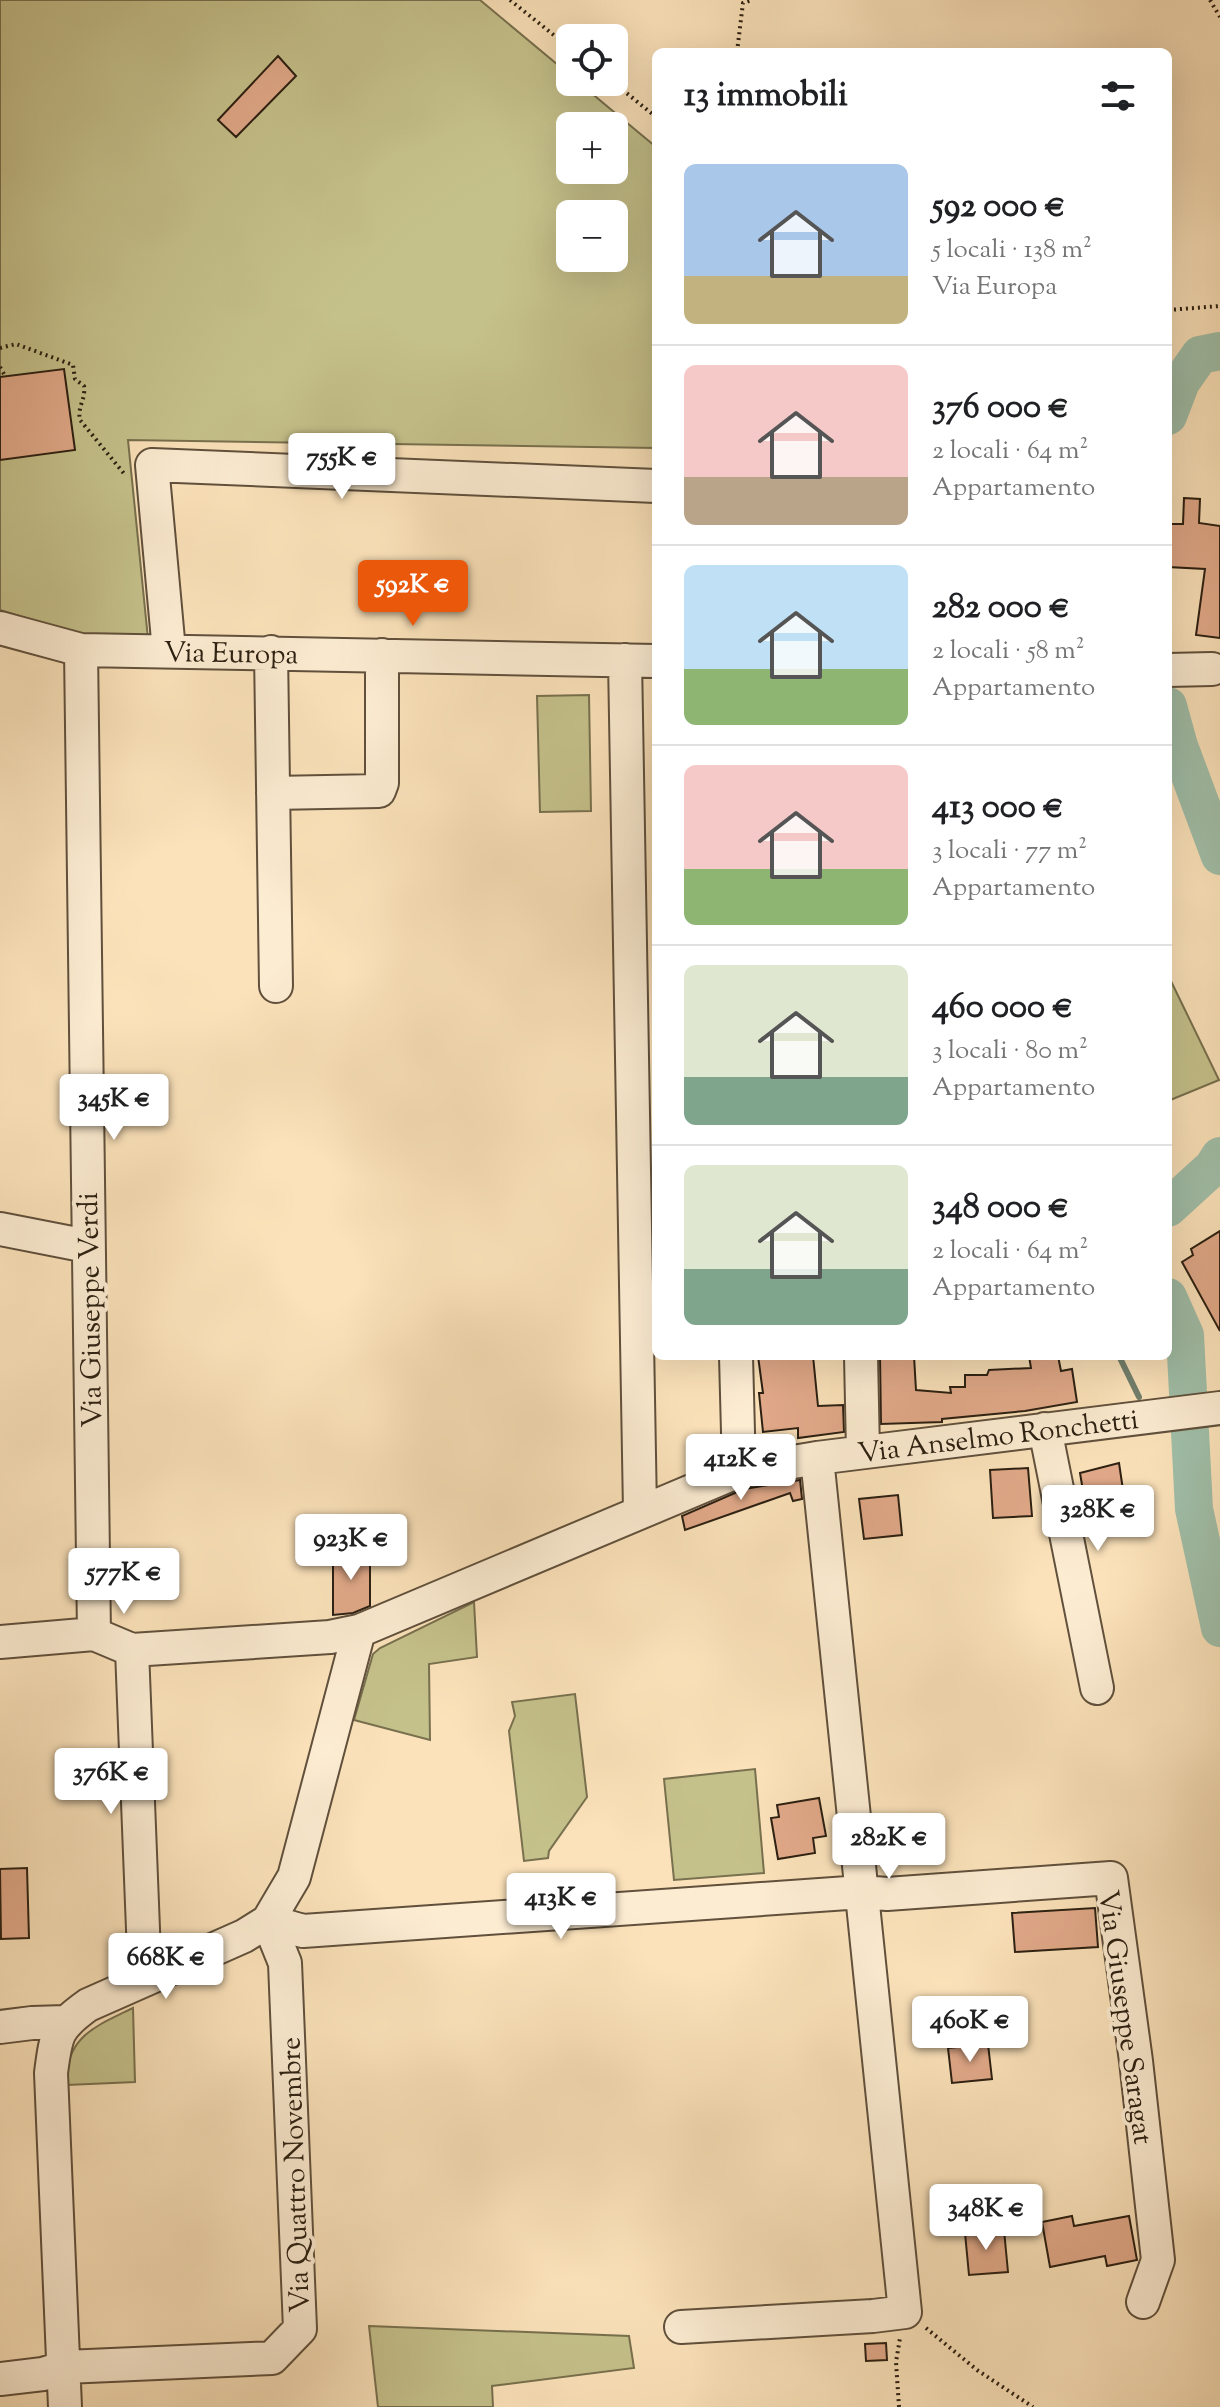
<!DOCTYPE html>
<html lang="it">
<meta charset="utf-8">
<style>
:root{--surface:#fff;--page:#f6f6f6;--text:#202124;--muted:#757577;--line:#e0e0e0;--accent:#ea580c}
body{margin:0;font-family:"Sorts Mill Goudy",serif;background:var(--page);color:var(--text);height:100vh;display:flex;flex-direction:column;font-size:30px;white-space:nowrap}
*{box-sizing:border-box;margin:0}
p{font-size:26px;color:var(--muted)}
.icon{flex:none;width:44px;height:44px;fill:none;stroke:currentColor;stroke-width:2;stroke-linecap:round;stroke-linejoin:round}
.map{position:relative;flex:1;overflow:hidden}
.panel{position:absolute;left:652px;top:48px;width:520px;height:1312px;display:flex;flex-direction:column;background:var(--surface);border-radius:12px;box-shadow:0 8px 32px #0002}
.panel>*{flex:none}
.controls{position:absolute;left:556px;top:24px;display:grid;gap:16px}
.controls a{display:grid;place-items:center;width:72px;height:72px;border-radius:12px;background:var(--surface);box-shadow:0 8px 32px #0002;font-size:40px}
.price{position:absolute;translate:-50% -68px;padding:0 18px;border-radius:8px;background:#fff;color:#222;font-size:26px;line-height:52px;filter:drop-shadow(0 2px 4px #0008)}
.price::after{content:'';position:absolute;left:50%;top:48px;width:24px;height:18px;margin-left:-12px;background:inherit;clip-path:polygon(0 0,100% 0,50% 100%)}
.price.on{background:var(--accent);color:#fff}
ul{padding:0;list-style:none}
li{display:flex;align-items:center;gap:24px;height:200px;padding:0 32px}
li+li{border-top:2px solid var(--line)}
li span{display:grid;place-items:center;flex:none;width:224px;height:160px;border-radius:12px;color:#555}
li>.icon{margin-inline-start:auto}
span .icon{width:96px;height:96px;fill:#fffc;stroke-width:1}
li b{font-size:34px}
h2{display:flex;justify-content:space-between;align-items:center;height:96px;padding:0 32px;font-size:34px}
.map>svg:first-child{display:block}
.green{fill:#c5c18b;stroke:#78704e;stroke-width:2;fill-rule:evenodd}
.lines{fill:none;stroke-linecap:round;stroke-linejoin:round}
.stream{stroke:#727f6d;stroke-width:6}
.river{stroke:#a0bfa9;stroke-width:38}
.building{fill:#e1a989;stroke:#2c2012;stroke-width:2}
.minor-casing{stroke:#60503c;stroke-width:36}
.path{stroke:#2c2012;stroke-width:4;stroke-dasharray:2 4;stroke-linecap:butt}
.minor{stroke:#fcecd2;stroke-width:32}
.labels{text-anchor:middle;stroke-width:8;stroke-linejoin:round;paint-order:stroke}
.street-label{font-size:28px;fill:#2c2012;stroke:#fcecd2}
</style>
<div class="map">
<svg width="1220" height="2407" viewBox="0 0 1220 2407">
<rect width="100%" height="100%" fill="#fbe2ba"/>
<filter id="stains"><feTurbulence type="fractalNoise" baseFrequency=".0025" numOctaves="4"/><feColorMatrix values="0 0 0 0 .2 0 0 0 0 .09 0 0 0 0 .02 0 0 0 .5 -.17"/></filter>
<radialGradient id="worn" r=".72"><stop offset=".6" stop-color="#630" stop-opacity="0"/><stop offset="1" stop-color="#630" stop-opacity=".3"/></radialGradient>
<path class="green" d="M0,0H480L570,75V82H578L656,147V448L128,440L148,639L84,636L0,610ZM570,126H614V170H570ZM570,214H614V258H570Z
M589,695L591,811L540,812L537,696Z
M1168,975L1219,1080L1168,1101Z
M474,1602L477,1657L429,1664L430,1740L354,1720L373,1654L380,1648Z
M575,1694L587,1797L549,1851L548,1858L524,1861L509,1731L515,1716L512,1702Z
M755,1769L764,1873L674,1880L664,1779Z
M133,2008L135,2082L67,2085C64,2037 96,2026 133,2008Z
M369,2326L629,2336L634,2368L492,2386L493,2407H378Z"/>
<g class="lines">
<path class="stream" d="M1119,1356L1139,1397"/>
<path class="river" d="M1168,416L1181,382L1200,355L1220,351
M1168,706L1179,746L1220,856
M1168,1208L1213,1167L1220,1156
M1168,1297L1185,1335L1194,1509L1220,1628"/>
</g>
<path class="building" d="M278,56L296,76L236,137L218,120Z
M64,369L75,450L0,460V377Z
M1184,498L1200,499L1199,523L1220,526V638L1196,635L1205,569L1168,567V524H1183Z
M1220,1231V1331L1182,1262L1193,1255L1191,1249Z
M758,1356H813L818,1406L843,1405L844,1432L798,1438V1428L763,1432L759,1393H763Z
M880,1356H914L916,1390L951,1393L950,1387H965V1375H987L989,1370L1031,1368L1029,1356H1058L1061,1371L1072,1369L1077,1402L1025,1411L942,1419V1422L881,1424Z
M1119,1463L1126,1510L1093,1514L1091,1502L1085,1503L1080,1473Z
M1028,1468L1032,1516L993,1518L990,1470Z
M800,1480L802,1499L793,1501L790,1493L685,1530L682,1516L744,1489Z
M898,1495L902,1535L864,1539L859,1499Z
M333,1551H370V1606L353,1613L333,1615Z
M819,1798L826,1836L813,1838L815,1853L778,1859L771,1818L779,1817L777,1805Z
M27,1868L29,1938L1,1939L0,1869Z
M1095,1908L1098,1947L1015,1952L1012,1913Z
M988,2044L992,2079L952,2083L948,2048Z
M1072,2216L1074,2226L1129,2216L1137,2260L1107,2266L1105,2256L1050,2267L1042,2222Z
M1004,2230L1008,2272L969,2275L965,2233Z
M886,2343L887,2360L866,2361L865,2344Z"/>
<g class="lines">
<g class="minor-casing">
<path id="minor" d="M0,628L81,650L656,661
M81,650L94,1634
M169,651L152,465L656,486
M271,652L276,986
M625,660L640,1511
M1168,670L1212,669
M273,793L379,791L382,783V655
M0,1229L87,1246
M736,1356L739,1471
M861,1356L863,1452
M1045,1429L1097,1688
M0,1642L94,1634L132,1650L330,1637L359,1631L739,1471L817,1458L1220,1408
M132,1650L145,1980
M268,1921L303,1931L862,1892L887,1894L1111,1878L1136,2061L1158,2260L1143,2302
M0,2027L32,2023L65,2022
M681,2327L873,2316L905,2312L817,1458
M0,2379L43,2374L65,2367L272,2358L300,2329L285,1963L268,1921
M65,2407L51,2073C56,2035 56,2028 88,2005L244,1936L268,1921L294,1877L359,1631"/>
</g>
<path class="path" d="M510,0L570,48
M1210,0L1220,17
M737,52L743,3L752,0
M613,82L656,117
M1168,310L1220,306
M0,348L16,344L73,365L75,379L84,386C86,399 77,407 80,420L126,476
M0,367L4,374H0
M926,2328L977,2370L1033,2407
M899,2407L896,2362L900,2338"/>
<use href="#minor" class="minor"/>
</g>
<g class="labels">
<g class="street-label">
<text transform="translate(231 652) rotate(1)" y="10">Via Europa</text>
<text transform="translate(89 1310) rotate(-91)" y="10">Via Giuseppe Verdi</text>
<text transform="translate(998 1435) rotate(-7)" y="10">Via Anselmo Ronchetti</text>
<text transform="translate(1127 2017) rotate(82)" y="10">Via Giuseppe Saragat</text>
<text transform="translate(294 2175) rotate(-92)" y="10">Via Quattro Novembre</text>
</g>
</g>
<rect width="100%" height="100%" filter="url(#stains)"/>
<rect width="100%" height="100%" fill="url(#worn)"/>
</svg>
<div class="controls">
<a><svg class="icon" aria-label="locate" viewBox="0 0 24 24"><circle cx="12" cy="12" r="6"/><path d="M12 2v4M12 18v4M2 12h4M18 12h4"/></svg></a>
<a>+</a>
<a>−</a>
</div>
<b class="price" style="left:342px;top:501px">755K €</b>
<b class="price on" style="left:413px;top:628px">592K €</b>
<b class="price" style="left:114px;top:1142px">345K €</b>
<b class="price" style="left:741px;top:1502px">412K €</b>
<b class="price" style="left:1098px;top:1553px">328K €</b>
<b class="price" style="left:351px;top:1582px">923K €</b>
<b class="price" style="left:124px;top:1616px">577K €</b>
<b class="price" style="left:111px;top:1816px">376K €</b>
<b class="price" style="left:889px;top:1881px">282K €</b>
<b class="price" style="left:561px;top:1941px">413K €</b>
<b class="price" style="left:166px;top:2001px">668K €</b>
<b class="price" style="left:970px;top:2064px">460K €</b>
<b class="price" style="left:986px;top:2252px">348K €</b>
<section class="panel">
<h2>13 immobili<svg class="icon" aria-label="filters" viewBox="0 0 24 24"><path d="M4 7h16M4 17h16"/><circle cx="9" cy="7" r="2"/><circle cx="15" cy="17" r="2"/></svg></h2>
<ul>
<li><span style="background:linear-gradient(#a9c7e8 70%,#c2b280 0)"><svg class="icon" aria-label="home" viewBox="0 0 24 24"><path d="M3 11l9-7 9 7M6 9v11h12V9"/></svg></span><div><b>592 000 €</b><p>5 locali · 138 m²</p><p>Via Europa</p></div></li>
<li><span style="background:linear-gradient(#f6c9c9 70%,#b9a48a 0)"><svg class="icon" aria-label="home" viewBox="0 0 24 24"><path d="M3 11l9-7 9 7M6 9v11h12V9"/></svg></span><div><b>376 000 €</b><p>2 locali · 64 m²</p><p>Appartamento</p></div></li>
<li><span style="background:linear-gradient(#bfe0f5 65%,#8fb573 0)"><svg class="icon" aria-label="home" viewBox="0 0 24 24"><path d="M3 11l9-7 9 7M6 9v11h12V9"/></svg></span><div><b>282 000 €</b><p>2 locali · 58 m²</p><p>Appartamento</p></div></li>
<li><span style="background:linear-gradient(#f6c9c9 65%,#8fb573 0)"><svg class="icon" aria-label="home" viewBox="0 0 24 24"><path d="M3 11l9-7 9 7M6 9v11h12V9"/></svg></span><div><b>413 000 €</b><p>3 locali · 77 m²</p><p>Appartamento</p></div></li>
<li><span style="background:linear-gradient(#dfe7d0 70%,#7fa58c 0)"><svg class="icon" aria-label="home" viewBox="0 0 24 24"><path d="M3 11l9-7 9 7M6 9v11h12V9"/></svg></span><div><b>460 000 €</b><p>3 locali · 80 m²</p><p>Appartamento</p></div></li>
<li><span style="background:linear-gradient(#dfe7d0 65%,#7fa58c 0)"><svg class="icon" aria-label="home" viewBox="0 0 24 24"><path d="M3 11l9-7 9 7M6 9v11h12V9"/></svg></span><div><b>348 000 €</b><p>2 locali · 64 m²</p><p>Appartamento</p></div></li>
</ul>
</section>
</div>
